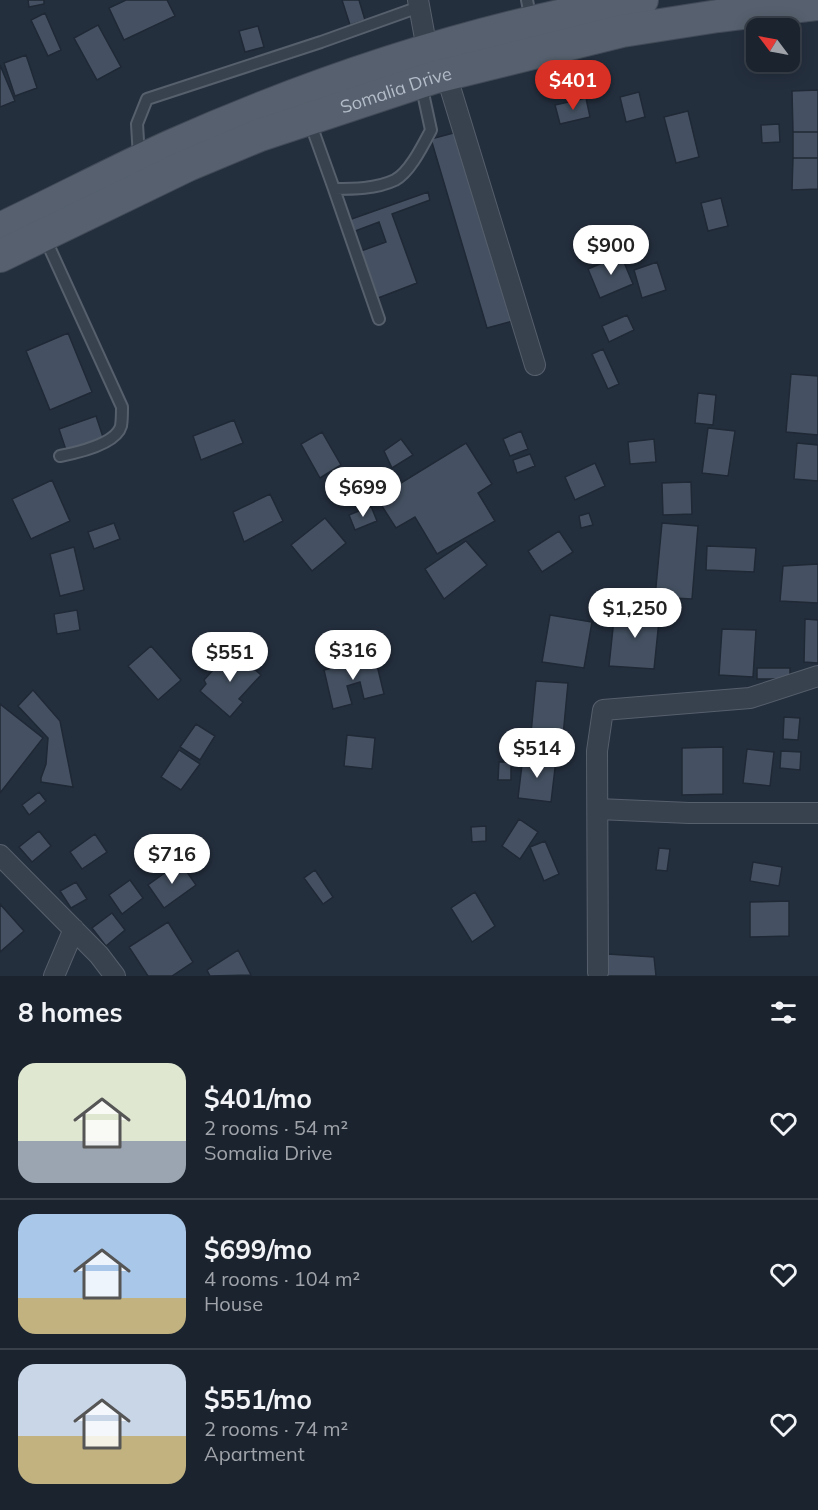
<!DOCTYPE html>
<meta charset="utf-8">
<style>
:root{--surface:#1b232e;--page:#242b36;--text:#f1f3f6;--muted:#a0a4aa;--line:#39404a;--accent:#d93025}
body{margin:0;font-family:Mulish,sans-serif;background:var(--page);color:var(--text);height:100vh;display:flex;flex-direction:column;font-size:22px;white-space:nowrap}
*{box-sizing:border-box;margin:0}
p{font-size:20px;color:var(--muted)}
.icon{flex:none;width:33px;height:33px;fill:none;stroke:currentColor;stroke-width:2;stroke-linecap:round;stroke-linejoin:round}
.map{position:relative;height:976px;overflow:hidden}
.drawer{display:flex;flex-direction:column;background:var(--surface);flex:1}
.drawer>*{flex:none}
.needle{width:39px;rotate:302deg}
.fabs{position:absolute;left:746px;top:18px;display:grid;gap:12px}
.fabs a{display:grid;place-items:center;width:54px;height:54px;border-radius:12px;background:var(--surface);box-shadow:0 3px 15px #0003,0 0 0 2px var(--line);font-size:30px}
.price{position:absolute;translate:-50% -51px;padding:0 14px;border-radius:21px;background:#fff;color:#222;font-size:20px;line-height:39px;filter:drop-shadow(0 2px 3px #0008)}
.price::after{content:'';position:absolute;left:50%;top:36px;width:18px;height:14px;margin-left:-9px;background:inherit;clip-path:polygon(0 0,100% 0,50% 100%)}
.price.current{background:var(--accent);color:#fff}
ul{padding:0;list-style:none}
li{display:flex;align-items:center;gap:18px;height:150px;padding:0 18px}
li+li{border-top:2px solid var(--line)}
li span{display:grid;place-items:center;flex:none;width:168px;height:120px;border-radius:18px;color:#555}
li>.icon{margin-inline-start:auto}
span .icon{width:72px;height:72px;fill:#fffc;stroke-width:1}
li b{font-size:26px}
h2{display:flex;justify-content:space-between;align-items:center;height:72px;padding:0 18px;font-size:26px}
.map>svg:first-child{display:block}
.building{fill:#455162;stroke:#1f2835;stroke-width:1.5}
.lines{fill:none;stroke-linecap:round;stroke-linejoin:round}
.service-casing{stroke:#565f6c;stroke-width:14}
.minor-casing{stroke:#565f6c;stroke-width:22}
.primary-casing{stroke:#414a57;stroke-width:34}
.service{stroke:#38414e;stroke-width:10}
.minor{stroke:#38414e;stroke-width:20}
.primary{stroke:#56606e;stroke-width:32}
.labels{text-anchor:middle;stroke-width:6;stroke-linejoin:round;paint-order:stroke}
.street-label{font-size:18px;fill:#b4bcc9;stroke:#1d2633}
</style>
<div class="map">
<svg width="818" height="976" viewBox="0 0 818 976">
<rect width="100%" height="100%" fill="#242f3e"/>
<path class="building" d="M28,0H44V4L29,7Z
M126,0H167L175,16L124,40L109,8Z
M342,0H359L365,20L350,25Z
M45,13L61,50L48,56L31,20Z
M98,25L121,67L97,80L74,38Z
M258,26L264,47L245,52L239,31Z
M26,55L37,88L15,96L4,63Z
M0,65L15,101L0,107Z
M818,90V132H793L792,91Z
M639,92L645,117L626,122L620,97Z
M586,98L590,117L560,124L555,105Z
M688,111L699,157L676,163L664,117Z
M779,124L780,142L762,143L761,125Z
M461,131L520,319L487,328L431,139Z
M793,132H818V158H793Z
M793,158H818V189L792,190Z
M428,192L430,200L392,214L417,283L378,298L361,251L386,242L379,222L350,233L346,221Z
M721,198L728,226L708,231L701,203Z
M621,255L633,284L600,298L588,269Z
M657,262L666,290L642,298L634,270Z
M627,315L634,330L609,342L602,326Z
M68,333L92,392L50,410L26,351Z
M603,349L619,384L608,389L592,354Z
M791,374L818,376V435L786,432Z
M698,393L716,395L713,425L695,423Z
M96,416L104,440L67,453L59,429Z
M234,420L243,443L201,460L193,436Z
M708,428L735,431L728,476L702,473Z
M521,431L528,449L510,456L503,439Z
M322,432L341,465L320,478L301,444Z
M401,439L413,455L392,468L384,451Z
M654,439L656,462L630,464L628,442Z
M466,443L492,484L478,493L495,521L437,554L415,517L396,528L380,503L399,491L396,486Z
M797,443L818,445V481L794,479Z
M530,454L535,466L517,473L513,460Z
M595,463L605,486L575,500L565,477Z
M52,480L70,521L31,539L12,499Z
M691,482L692,514L663,515L662,483Z
M270,494L283,521L244,542L233,512Z
M371,506L377,521L355,530L349,515Z
M589,513L593,525L581,528L579,516Z
M325,518L346,543L312,571L291,545Z
M114,523L120,539L94,549L88,532Z
M662,523L698,526L692,599L655,597Z
M559,531L573,552L542,572L528,551Z
M466,541L487,565L444,599L425,569Z
M707,546L756,548L754,572L706,570Z
M74,547L84,590L60,596L50,554Z
M818,564V603L780,601L783,566Z
M615,609L660,611L654,669L609,666Z
M77,610L80,630L57,634L54,614Z
M550,615L592,622L584,668L542,662Z
M805,619L818,620V663L804,662Z
M722,629L756,630L753,677L719,675Z
M151,646L181,680L158,700L128,666Z
M232,649L261,675L239,699L243,702L230,717L200,691L206,684L204,680Z
M375,657L384,694L364,699L360,682L347,686L352,704L333,709L324,670Z
M757,668H790V679H757Z
M536,681L568,683L563,736L531,733Z
M33,690L60,721L73,787L41,782V778L46,764L48,738L18,706Z
M0,704L43,738L0,793Z
M784,717L800,718L798,740L783,739Z
M196,724L215,736L200,760L180,747Z
M347,735L375,738L372,769L344,766Z
M723,747V794L682,795V748Z
M747,749L774,752L770,786L743,783Z
M179,750L200,764L181,790L161,777Z
M781,751L801,752L800,770L780,768Z
M523,756L556,760L551,802L518,798Z
M499,762H511V780H498Z
M39,792L46,801L29,815L22,805Z
M519,819L538,832L520,859L502,846Z
M486,826V841L472,842L471,827Z
M39,831L51,846L32,862L19,847Z
M95,834L107,852L82,869L70,852Z
M545,841L559,874L544,881L530,847Z
M659,848L670,849L667,871L656,870Z
M180,862L196,885L164,908L148,885Z
M753,862L782,867L779,886L750,881Z
M315,870L333,897L323,904L304,878Z
M130,880L143,898L122,914L109,895Z
M76,882L87,899L71,908L60,891Z
M475,892L495,926L472,942L451,908Z
M789,901V936L750,937V902Z
M0,904L24,931L0,952Z
M112,913L125,930L106,946L92,928Z
M168,922L193,962L172,976H148L129,947Z
M238,950L251,975L210,976L207,970Z
M607,954L654,957L656,976H607Z"/>
<g class="lines">
<g class="service-casing">
<path id="service" d="M527,0L531,21
M310,122L334,189C353,189 376,189 395,180C410,172 423,145 431,130L421,84
M139,157L137,124L147,99L321,42L419,7
M334,189L379,319
M45,238L122,407C122,412 122,420 121,426C116,444 76,453 60,456"/>
</g>
<g class="minor-casing">
<path id="minor" d="M418,0L429,60
M446,74L535,365
M598,809L689,813H818
M0,855L99,955L115,976
M598,972L597,751L603,710L750,698L818,676
M54,976L74,929"/>
</g>
<g class="primary-casing">
<g id="primary">
<path d="M0,229C57,202 114,172 171,146C322,79 480,27 642,0"/>
<path id="s1" d="M0,256L188,165L260,135L432,78L622,31L718,16L818,4"/>
</g>
</g>
<use href="#service" class="service"/>
<use href="#minor" class="minor"/>
<use href="#primary" class="primary"/>
</g>
<g class="labels">
<g class="street-label">
<text dy="6" stroke="none"><textPath href="#s1" startOffset="430">Somalia Drive</textPath></text>
</g>
</g>
</svg>
<div class="fabs">
<a><svg class="needle" viewBox="-14 -14 28 28"><path d="M0-13l5 13h-10z" fill="#e53935"/><path d="M0 13l5-13h-10z" fill="#a0a4aa"/></svg></a>
</div>
<b class="price current" style="left:573px;top:111px">$401</b>
<b class="price" style="left:611px;top:276px">$900</b>
<b class="price" style="left:363px;top:518px">$699</b>
<b class="price" style="left:635px;top:639px">$1,250</b>
<b class="price" style="left:353px;top:681px">$316</b>
<b class="price" style="left:230px;top:683px">$551</b>
<b class="price" style="left:537px;top:779px">$514</b>
<b class="price" style="left:172px;top:885px">$716</b>
</div>
<section class="drawer">
<h2>8 homes<svg class="icon" aria-label="filters" viewBox="0 0 24 24"><path d="M4 7h16M4 17h16"/><circle cx="9" cy="7" r="2"/><circle cx="15" cy="17" r="2"/></svg></h2>
<ul>
<li><span style="background:linear-gradient(#dfe7d0 65%,#9aa5b1 0)"><svg class="icon" aria-label="home" viewBox="0 0 24 24"><path d="M3 11l9-7 9 7M6 9v11h12V9"/></svg></span><div><b>$401/mo</b><p>2 rooms · 54 m²</p><p>Somalia Drive</p></div><svg class="icon" aria-label="heart" viewBox="0 0 24 24"><path d="M12 20l-8-8c-3-5 5-10 8-4 3-6 11-1 8 4z"/></svg></li>
<li><span style="background:linear-gradient(#a9c7e8 70%,#c2b280 0)"><svg class="icon" aria-label="home" viewBox="0 0 24 24"><path d="M3 11l9-7 9 7M6 9v11h12V9"/></svg></span><div><b>$699/mo</b><p>4 rooms · 104 m²</p><p>House</p></div><svg class="icon" aria-label="heart" viewBox="0 0 24 24"><path d="M12 20l-8-8c-3-5 5-10 8-4 3-6 11-1 8 4z"/></svg></li>
<li><span style="background:linear-gradient(#c9d6e8 60%,#c2b280 0)"><svg class="icon" aria-label="home" viewBox="0 0 24 24"><path d="M3 11l9-7 9 7M6 9v11h12V9"/></svg></span><div><b>$551/mo</b><p>2 rooms · 74 m²</p><p>Apartment</p></div><svg class="icon" aria-label="heart" viewBox="0 0 24 24"><path d="M12 20l-8-8c-3-5 5-10 8-4 3-6 11-1 8 4z"/></svg></li>
</ul>
</section>
